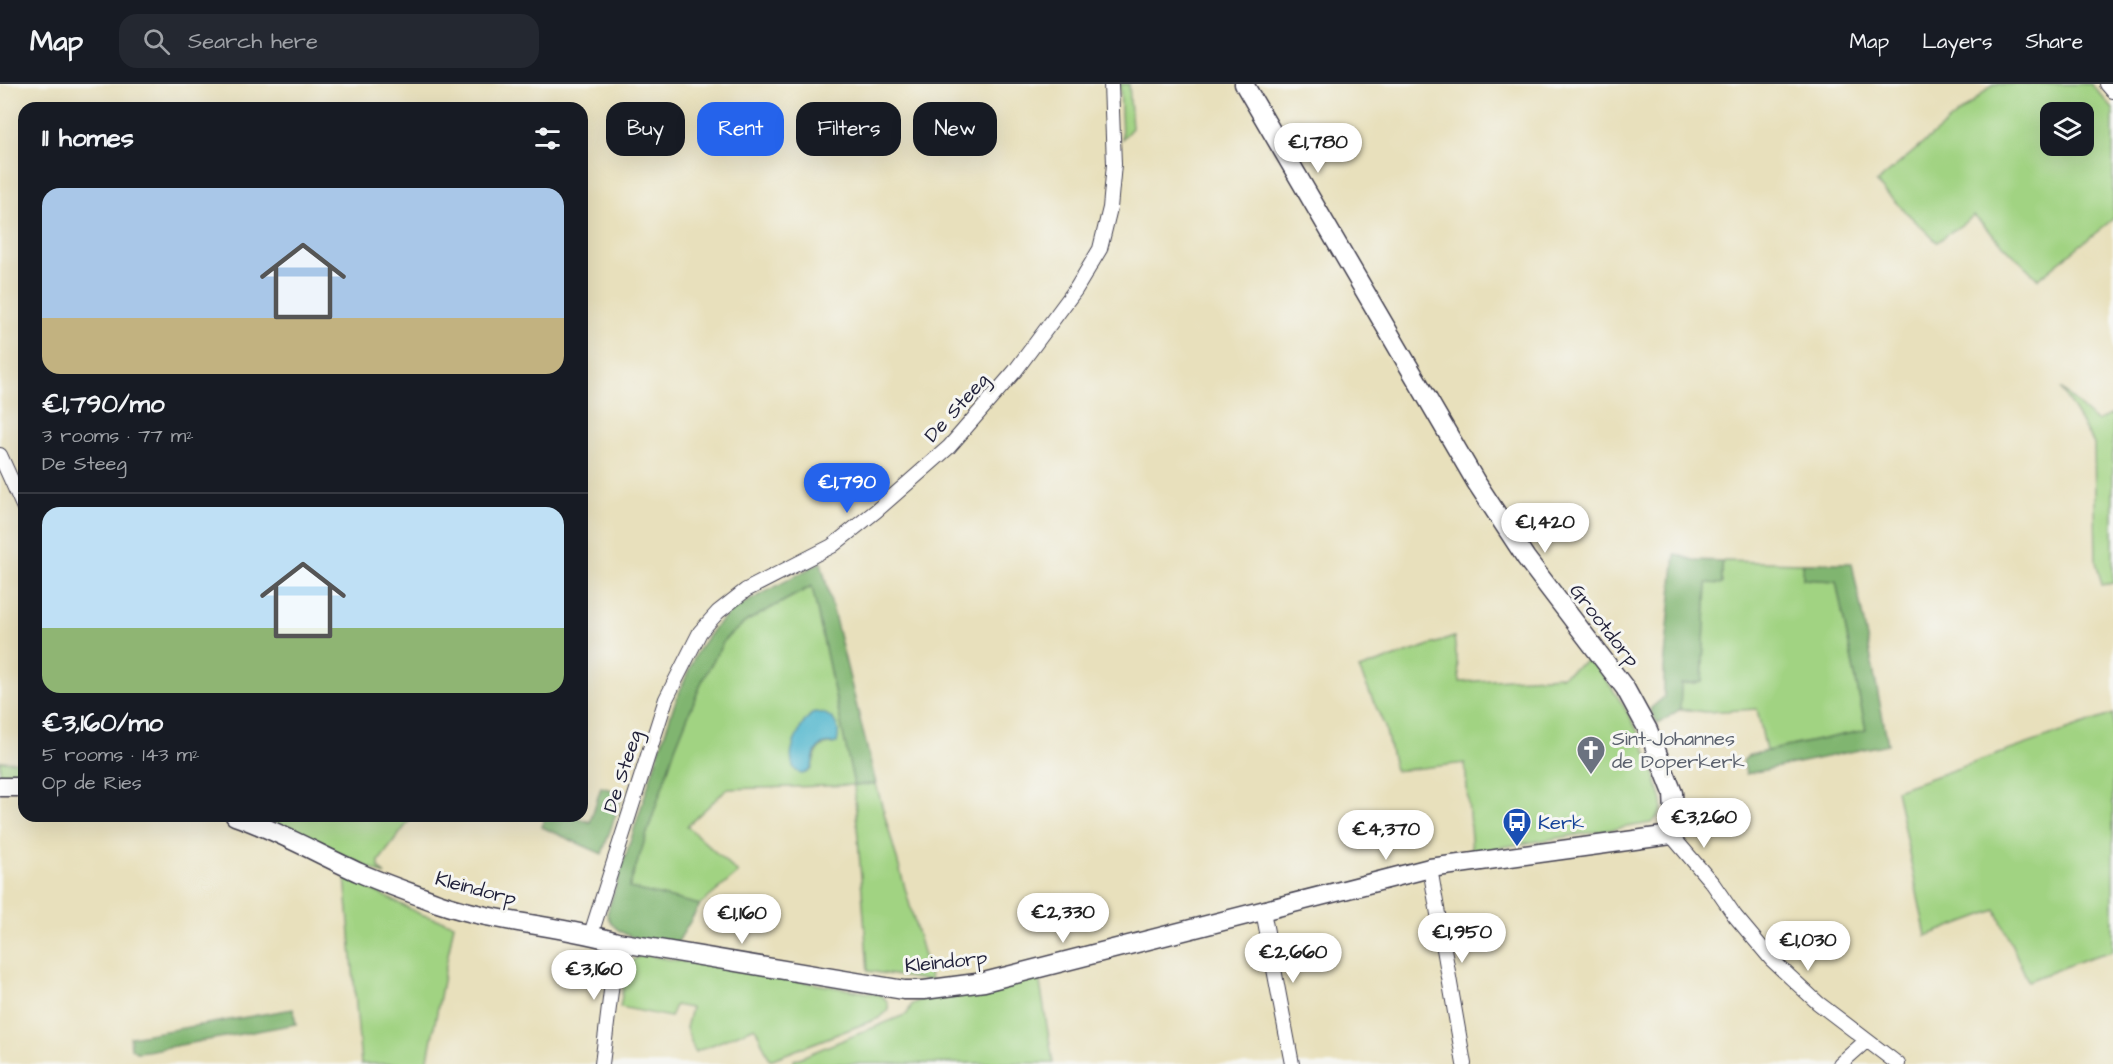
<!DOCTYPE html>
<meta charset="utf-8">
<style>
:root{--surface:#171b24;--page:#242831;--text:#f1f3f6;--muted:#9ea1a6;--line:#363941;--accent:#2563eb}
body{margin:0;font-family:"Architects Daughter",sans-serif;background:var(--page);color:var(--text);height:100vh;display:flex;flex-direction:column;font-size:22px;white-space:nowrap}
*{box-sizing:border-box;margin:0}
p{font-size:20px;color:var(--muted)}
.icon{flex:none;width:33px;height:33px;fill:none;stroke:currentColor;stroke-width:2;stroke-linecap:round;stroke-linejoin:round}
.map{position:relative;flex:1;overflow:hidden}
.drawer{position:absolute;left:18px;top:18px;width:570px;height:720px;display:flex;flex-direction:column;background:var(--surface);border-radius:18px;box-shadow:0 6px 24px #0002}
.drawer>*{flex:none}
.banner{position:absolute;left:606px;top:18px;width:570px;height:54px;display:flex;gap:12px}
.controls{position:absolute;left:2040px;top:18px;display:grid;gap:12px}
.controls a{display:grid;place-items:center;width:54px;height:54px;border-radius:12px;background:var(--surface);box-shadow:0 6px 24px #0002;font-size:30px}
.price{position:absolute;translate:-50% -51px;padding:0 14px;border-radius:21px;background:#fff;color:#222;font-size:20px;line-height:39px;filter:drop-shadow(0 2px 3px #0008)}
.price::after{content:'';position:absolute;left:50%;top:36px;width:18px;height:14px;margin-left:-9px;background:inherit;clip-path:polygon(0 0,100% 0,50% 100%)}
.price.selected{background:var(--accent);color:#fff}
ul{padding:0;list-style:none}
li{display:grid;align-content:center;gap:12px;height:318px;padding:0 24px}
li+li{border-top:2px solid var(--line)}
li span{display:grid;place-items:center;height:186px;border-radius:18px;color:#555}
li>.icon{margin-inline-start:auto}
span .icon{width:108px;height:108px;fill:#fffc;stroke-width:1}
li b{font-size:26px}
h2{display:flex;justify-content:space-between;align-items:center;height:72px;padding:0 24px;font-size:26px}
.tag{padding:0 21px;border-radius:18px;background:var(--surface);box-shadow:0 6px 24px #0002;font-size:21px;line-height:54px}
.tag.selected{background:var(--accent);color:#fff}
header{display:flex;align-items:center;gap:36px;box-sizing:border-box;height:84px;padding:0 30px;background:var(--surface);border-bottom:2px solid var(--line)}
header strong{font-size:28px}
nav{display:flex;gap:33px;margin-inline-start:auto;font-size:21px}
.search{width:420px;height:54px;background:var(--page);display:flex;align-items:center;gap:15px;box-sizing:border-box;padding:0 21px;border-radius:18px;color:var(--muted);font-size:22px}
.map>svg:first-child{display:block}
.green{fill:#a1d382;stroke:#627a5e;stroke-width:1.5;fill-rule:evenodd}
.forest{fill:#80b570;stroke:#516c56;stroke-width:1.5}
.water{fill:#4fb6cd;stroke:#386c84;stroke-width:1.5}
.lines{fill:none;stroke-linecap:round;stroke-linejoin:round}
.minor-casing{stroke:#403e4e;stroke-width:16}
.tertiary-casing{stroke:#403e4e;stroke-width:21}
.minor{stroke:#fff;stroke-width:14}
.tertiary{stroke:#fff;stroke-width:18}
.labels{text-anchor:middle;stroke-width:6;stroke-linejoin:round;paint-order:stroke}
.street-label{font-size:20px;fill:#22223b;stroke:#f6f6f2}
.worship-label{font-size:20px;fill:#5b616d;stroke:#f6f6f2;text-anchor:start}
.transit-label{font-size:20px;fill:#164399;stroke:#f6f6f2;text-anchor:start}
</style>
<header>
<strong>Map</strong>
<div class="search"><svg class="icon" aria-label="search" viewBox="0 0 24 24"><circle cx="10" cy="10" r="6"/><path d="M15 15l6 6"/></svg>Search here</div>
<nav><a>Map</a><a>Layers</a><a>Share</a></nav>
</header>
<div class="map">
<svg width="2113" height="980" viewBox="0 0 2113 980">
<rect width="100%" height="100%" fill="#f6f6f2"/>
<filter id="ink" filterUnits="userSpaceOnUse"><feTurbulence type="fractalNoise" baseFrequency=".0167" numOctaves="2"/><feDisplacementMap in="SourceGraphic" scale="12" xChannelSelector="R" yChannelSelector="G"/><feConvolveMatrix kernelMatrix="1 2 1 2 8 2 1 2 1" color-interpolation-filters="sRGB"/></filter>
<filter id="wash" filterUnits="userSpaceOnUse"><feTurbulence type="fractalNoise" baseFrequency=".008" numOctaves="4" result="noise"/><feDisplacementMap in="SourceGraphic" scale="24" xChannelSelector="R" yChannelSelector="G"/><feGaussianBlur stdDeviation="1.35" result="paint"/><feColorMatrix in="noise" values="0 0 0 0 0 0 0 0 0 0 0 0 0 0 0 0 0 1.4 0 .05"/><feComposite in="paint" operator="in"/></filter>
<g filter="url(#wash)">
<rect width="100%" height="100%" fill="#e8e0bc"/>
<path class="green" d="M1120,0H1129L1132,44L1122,55Z
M1994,0H2091L2113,25V135L2038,195L1974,132L1937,158L1876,99ZM2050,28H2084V62H2050Z
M2061,305L2096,337L2113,330V499L2102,501L2096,478L2094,360Z
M1722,477L1803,479V495L1836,497L1866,646L1766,667L1757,625L1706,628L1680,625L1681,600L1702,598L1707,499H1722Z
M812,502L854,701L876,700L931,897L868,887L854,701L727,705L687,742L738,789L700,821L629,804L675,664L703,595L725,555L747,537ZM823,629L833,660C813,660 817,672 810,687Z
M1454,553L1460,598L1562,592L1589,575C1621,612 1646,655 1658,703C1659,709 1664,719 1662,725C1661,731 1655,735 1651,739L1472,768L1465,679L1395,687L1385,643L1359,585Z
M2113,630V867L2085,875L2028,897L1996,826L1926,852L1896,706Z
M0,677L24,678V696H0Z
M260,732H413L379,777V784L385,791Z
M345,792L420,830L454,840L427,980H361Z
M645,871L881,911C892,920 890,927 879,934L770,976L755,943L695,968L686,944L691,924L675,921L670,933L620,923C624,905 623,873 645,871Z
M1039,893L1053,979L794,980V976L907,930L912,920L924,914L958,911Z"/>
<path class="forest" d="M1675,470L1693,476L1722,477V500L1707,499L1702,598L1681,600L1680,625L1658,640L1650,625L1664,613V584Z
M821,478L876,700L854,701L812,502L747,537L725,555L703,595L675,664L629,804L700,821L676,861C652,856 615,857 607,830L673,624L696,569L714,544L732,526Z
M1803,479H1852L1888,660L1746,690L1743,677L1749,671L1866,646L1836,497L1803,495Z
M601,703L623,709L602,770L542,743L545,732H571L590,738Z
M293,925L296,940L147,967L136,968L131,964L130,953Z"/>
<path class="water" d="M815,628C832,629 842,641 837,659C832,660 826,659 822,661C808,668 819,688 801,690C797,688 793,685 792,679C788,665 802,635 815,628Z"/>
</g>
<g filter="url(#ink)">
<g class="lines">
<g class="minor-casing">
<path id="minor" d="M2107,0L2113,7
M0,371L24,424
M1671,751L1713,800L1735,832L1772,876L1818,919L1898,980
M1430,784L1464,980
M1263,827L1292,980
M591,850L666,615L700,548L718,528L746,506L832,462L876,427L949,363L1015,287L1076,205L1100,165L1110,124L1114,80L1111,0
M602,980L617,858
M1840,980L1866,957"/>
</g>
<g class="tertiary-casing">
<path id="tertiary" d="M0,703H24
M235,732C279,747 318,770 360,789C385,800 412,809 438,819C496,839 559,841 617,858L904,906H924L984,898L1430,784L1671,751L1674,731L1673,709L1648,646L1625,604L1526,474L1476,398L1244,0"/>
</g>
<use href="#minor" class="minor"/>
<use href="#tertiary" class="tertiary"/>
</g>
</g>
<defs>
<g id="church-pin" transform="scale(1.5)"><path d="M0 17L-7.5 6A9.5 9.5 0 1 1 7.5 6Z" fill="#6b7280" stroke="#f6f6f2"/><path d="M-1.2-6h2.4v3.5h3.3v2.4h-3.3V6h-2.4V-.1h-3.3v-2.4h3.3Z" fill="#fff"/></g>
<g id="bus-pin" transform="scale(1.5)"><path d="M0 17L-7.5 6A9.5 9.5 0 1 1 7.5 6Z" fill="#1a4fb4" stroke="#f6f6f2"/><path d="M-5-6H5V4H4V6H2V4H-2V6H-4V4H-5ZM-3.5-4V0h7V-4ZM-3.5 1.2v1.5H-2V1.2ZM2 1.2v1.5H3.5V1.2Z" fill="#fff"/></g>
</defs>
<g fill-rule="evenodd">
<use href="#church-pin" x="1591" y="666"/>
<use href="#bus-pin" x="1517" y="738"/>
</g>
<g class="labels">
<g class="street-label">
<text transform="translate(956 323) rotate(-48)" y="7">De Steeg</text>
<text transform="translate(1605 541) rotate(52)" y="7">Grootdorp</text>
<text transform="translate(622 687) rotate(-72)" y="7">De Steeg</text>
<text transform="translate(476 804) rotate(15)" y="7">Kleindorp</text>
<text transform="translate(946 877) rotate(-6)" y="7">Kleindorp</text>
</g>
<g class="worship-label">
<text x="1612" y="661">Sint-Johannes<tspan x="1612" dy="23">de Doperkerk</tspan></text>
</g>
<g class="transit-label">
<text x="1538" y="745">Kerk</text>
</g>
</g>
</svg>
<div class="controls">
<a><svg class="icon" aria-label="layers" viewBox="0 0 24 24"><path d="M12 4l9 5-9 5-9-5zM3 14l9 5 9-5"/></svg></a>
</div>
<b class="price" style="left:1318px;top:90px">€1,780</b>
<b class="price selected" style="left:847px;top:430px">€1,790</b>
<b class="price" style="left:1545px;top:470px">€1,420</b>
<b class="price" style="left:1704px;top:765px">€3,260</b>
<b class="price" style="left:1386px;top:777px">€4,370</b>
<b class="price" style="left:1063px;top:860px">€2,330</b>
<b class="price" style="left:742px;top:861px">€1,160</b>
<b class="price" style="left:1462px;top:880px">€1,950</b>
<b class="price" style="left:1808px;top:888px">€1,030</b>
<b class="price" style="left:1293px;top:900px">€2,660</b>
<b class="price" style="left:594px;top:917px">€3,160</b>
<div class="banner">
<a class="tag">Buy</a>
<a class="tag selected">Rent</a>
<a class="tag">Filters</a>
<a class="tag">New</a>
</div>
<section class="drawer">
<h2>11 homes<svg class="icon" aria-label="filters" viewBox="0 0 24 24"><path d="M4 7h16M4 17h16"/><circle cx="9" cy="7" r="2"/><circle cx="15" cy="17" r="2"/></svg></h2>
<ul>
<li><span style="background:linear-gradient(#a9c7e8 70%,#c2b280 0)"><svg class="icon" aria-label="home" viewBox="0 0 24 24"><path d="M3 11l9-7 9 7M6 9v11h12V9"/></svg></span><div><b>€1,790/mo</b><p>3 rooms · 77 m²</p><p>De Steeg</p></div></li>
<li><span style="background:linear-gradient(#bfe0f5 65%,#8fb573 0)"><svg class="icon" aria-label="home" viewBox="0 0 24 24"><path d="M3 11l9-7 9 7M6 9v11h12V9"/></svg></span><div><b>€3,160/mo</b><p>5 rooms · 143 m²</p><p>Op de Ries</p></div></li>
</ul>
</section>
</div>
